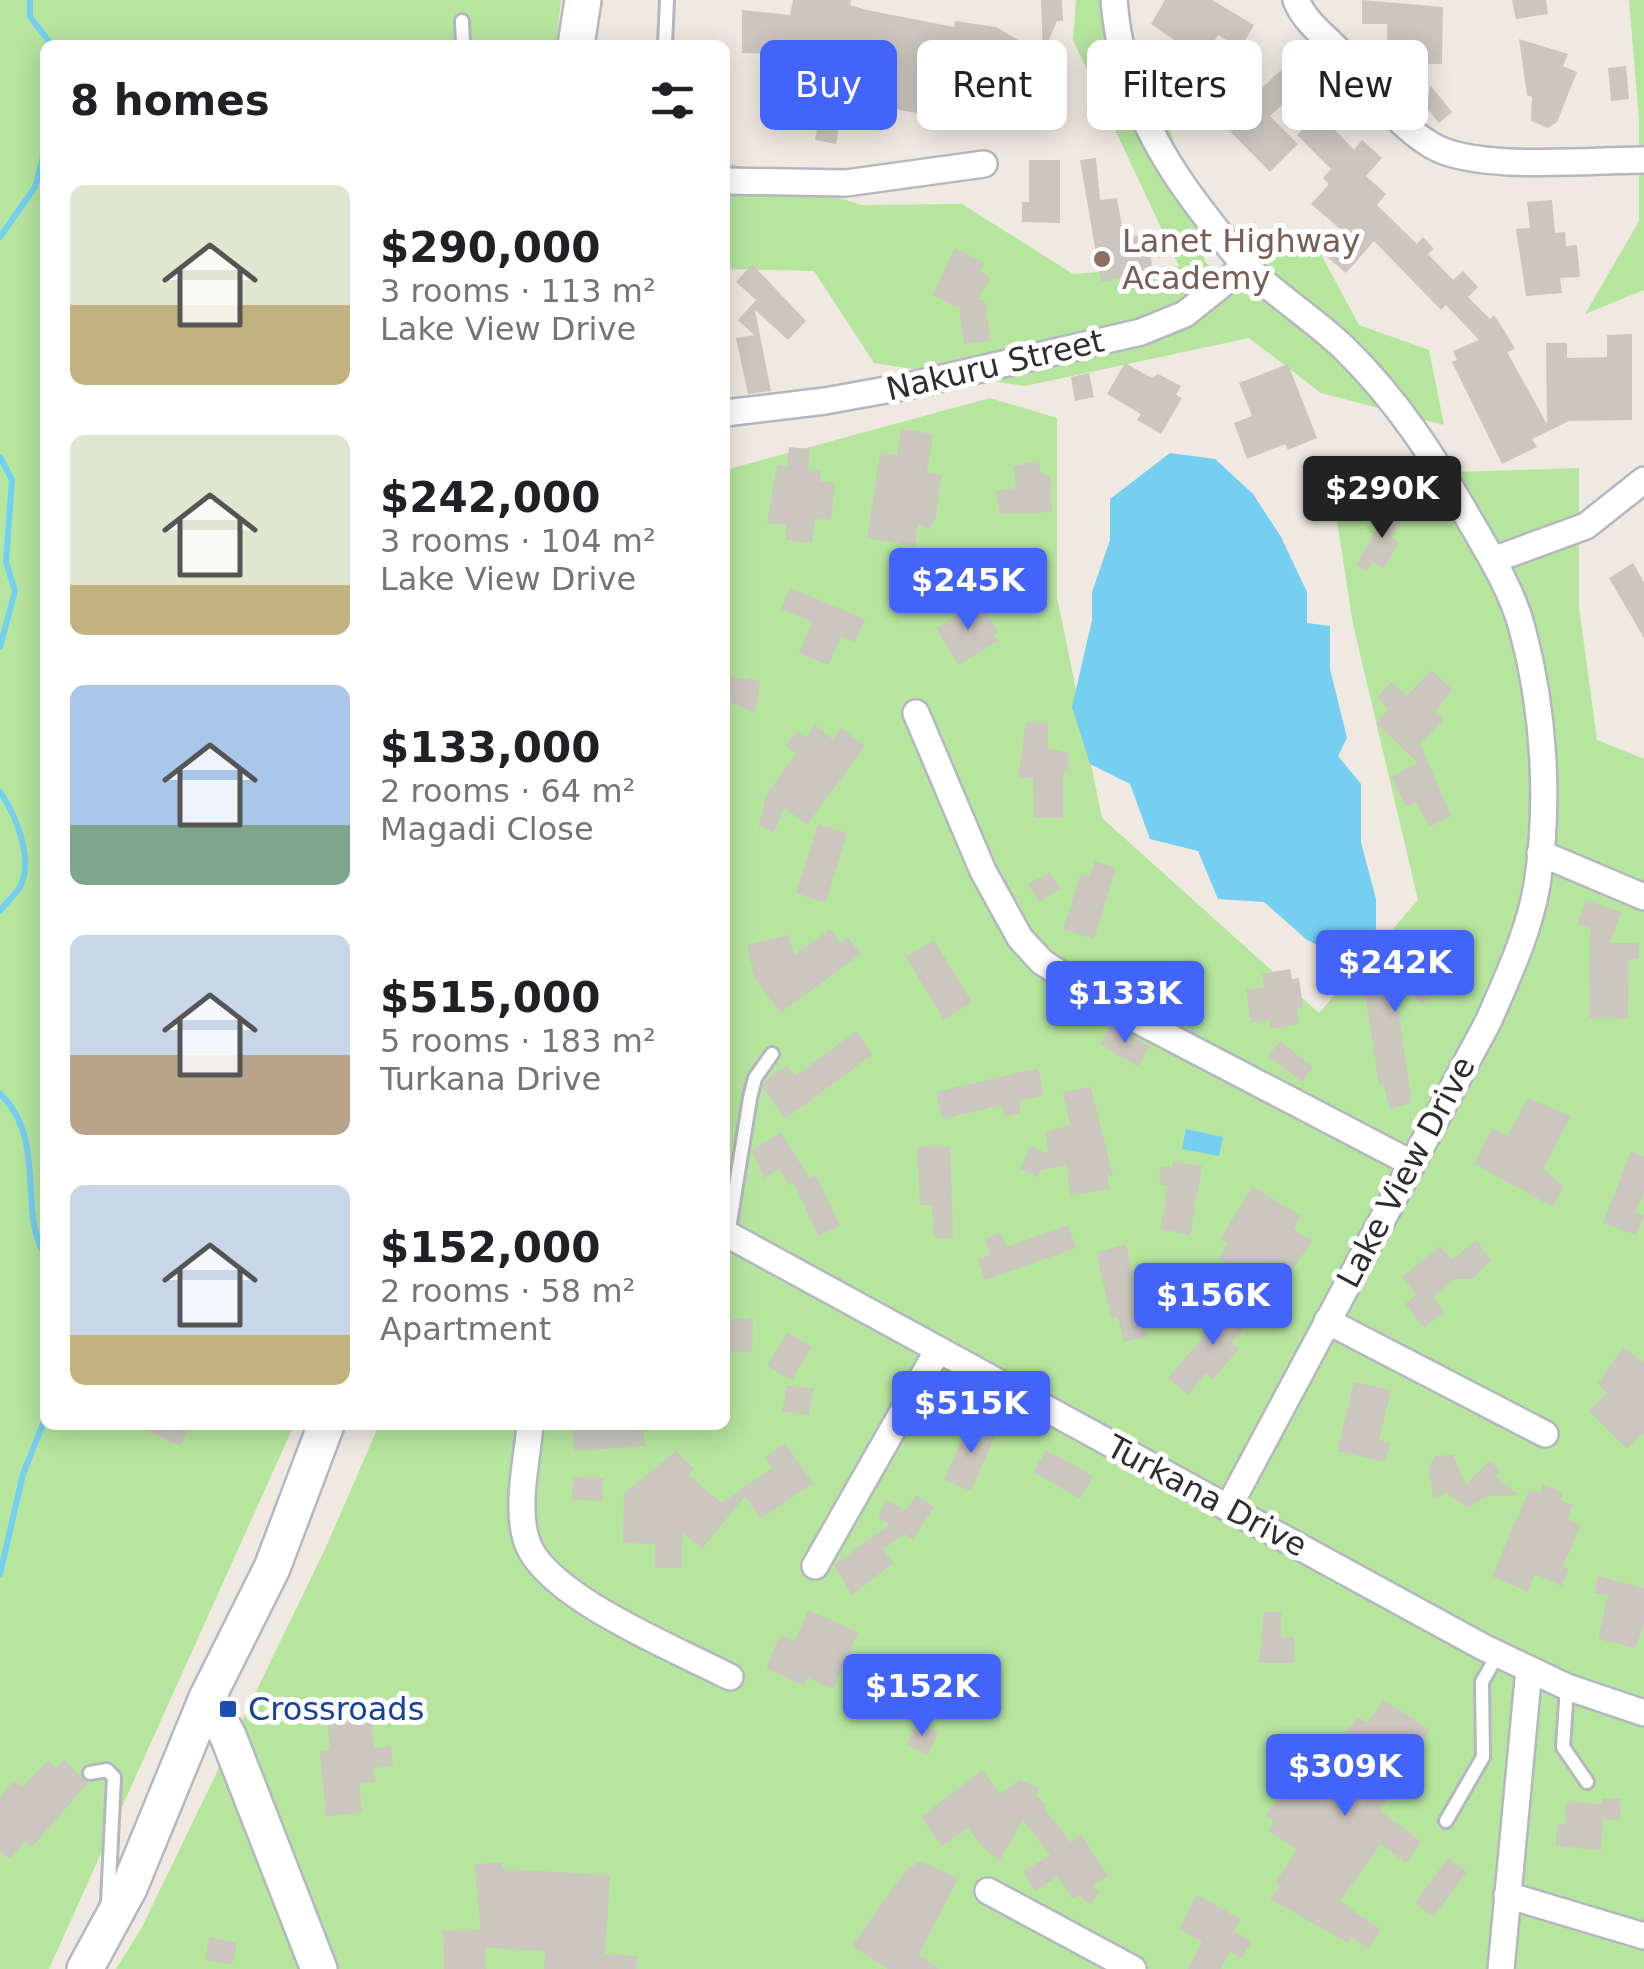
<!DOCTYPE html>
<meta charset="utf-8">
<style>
:root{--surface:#fff;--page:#f6f6f6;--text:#202124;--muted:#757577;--accent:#4264fb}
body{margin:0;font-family:"DejaVu Sans",sans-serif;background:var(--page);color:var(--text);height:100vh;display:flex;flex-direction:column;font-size:38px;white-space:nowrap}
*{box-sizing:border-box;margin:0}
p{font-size:32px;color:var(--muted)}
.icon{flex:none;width:55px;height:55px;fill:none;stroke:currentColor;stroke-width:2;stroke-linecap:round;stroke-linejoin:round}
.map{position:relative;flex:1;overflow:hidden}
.panel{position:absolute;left:40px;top:40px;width:690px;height:1390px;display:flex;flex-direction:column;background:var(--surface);border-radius:15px;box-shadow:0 5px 25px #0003}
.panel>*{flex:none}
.guide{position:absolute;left:760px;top:40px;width:732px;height:90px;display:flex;gap:20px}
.price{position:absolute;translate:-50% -85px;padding:0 22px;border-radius:10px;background:var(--accent);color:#fff;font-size:32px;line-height:65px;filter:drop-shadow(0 2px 5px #0008)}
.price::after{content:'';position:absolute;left:50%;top:60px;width:30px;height:22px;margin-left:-15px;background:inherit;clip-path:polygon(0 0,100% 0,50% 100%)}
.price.on{background:#222;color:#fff}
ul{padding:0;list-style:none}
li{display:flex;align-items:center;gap:30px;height:250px;padding:0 30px}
li span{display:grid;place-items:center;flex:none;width:280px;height:200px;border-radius:15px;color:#555}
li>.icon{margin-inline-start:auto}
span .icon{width:120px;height:120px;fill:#fffc;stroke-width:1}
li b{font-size:42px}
h2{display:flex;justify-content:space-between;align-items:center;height:120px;padding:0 30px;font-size:42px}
.pill{padding:0 35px;border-radius:15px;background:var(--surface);box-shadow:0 5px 25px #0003;font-size:35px;line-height:90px}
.pill.on{background:var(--accent);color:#fff}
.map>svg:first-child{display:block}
.green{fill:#b6e59e}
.water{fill:#75cff0}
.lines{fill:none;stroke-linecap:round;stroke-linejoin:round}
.stream{stroke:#75cff0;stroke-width:6}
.building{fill:#cbc7bf}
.lane-casing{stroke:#b4b7c1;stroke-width:18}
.street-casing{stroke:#b4b7c1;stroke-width:30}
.secondary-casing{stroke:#b4b7c1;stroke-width:40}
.lane{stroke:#fff;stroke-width:12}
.street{stroke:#fff;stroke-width:25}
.secondary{stroke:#fff;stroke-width:35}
.education-dot{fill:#8d6e63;stroke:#fff;stroke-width:4}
.transit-dot{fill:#1a4fb4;stroke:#fff;stroke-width:4}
.labels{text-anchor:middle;stroke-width:10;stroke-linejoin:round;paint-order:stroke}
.education-label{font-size:32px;fill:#785e54;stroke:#fff;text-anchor:start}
.street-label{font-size:32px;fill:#2e2e2e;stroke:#fff}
.transit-label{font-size:32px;fill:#164399;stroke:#fff;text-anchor:start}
</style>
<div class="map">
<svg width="1644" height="1969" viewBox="0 0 1644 1969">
<rect width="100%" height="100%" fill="#efe9e1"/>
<path class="green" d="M0,0H561L556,45H45V1425H294L49,1969H0Z
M1076,0H1104L1158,83L1205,262L1255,300L1268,240L1310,234L1359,325L1429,350L1444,425L1321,393L1249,338L1025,386L874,363L814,271L725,269V162L862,205L962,204L1073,274L1179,266L1073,40Z
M1629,0H1644V290L1585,314L1639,221V118Z
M990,398L1057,418V597L1102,818L1319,1013L1418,900L1353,624L1330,476L1579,468V607L1597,740L1644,759V1969H116L141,1929L326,1547L379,1425H725V470Z"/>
<path class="water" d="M1170,453L1215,459L1253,494L1281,537L1307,592V623L1330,626V669L1347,738L1338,756L1361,784V842L1376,899V943L1350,960L1307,940L1264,902L1218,899L1198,851L1150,839L1130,784L1090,764L1072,707L1092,620V592L1110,540V499Z
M1186,1129L1223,1137L1219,1156L1182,1149Z"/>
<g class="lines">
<path class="stream" d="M30,0V17L52,45
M0,237L35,187L45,150
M0,457L12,480L6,562L15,591L0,647
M0,792C16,815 33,858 21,885C16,895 6,902 0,911
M0,1094C48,1140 17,1210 45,1255
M0,1574L23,1474L45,1419"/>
</g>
<path class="building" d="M793,0H851L850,5L867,10L954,27L955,21L996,27L1036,50L1025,110L935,94L930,116L843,98L836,144L815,140L825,85L779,75L782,54L742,53V10L790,15Z
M1041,0H1062L1063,21H1057L1043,53Z
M1165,0H1212L1254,25L1241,48L1218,35L1204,58L1197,54L1191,64L1175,54L1181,45L1151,24Z
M1362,0L1443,7L1442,64L1388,65L1387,24H1362Z
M1512,0H1546L1548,14L1516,19Z
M1519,39L1568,54L1563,66L1577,72L1557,122L1548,128L1531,121L1532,97L1527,95Z
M1626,66L1629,99L1611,101L1608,68Z
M1281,70L1299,89L1270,116L1298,144L1270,172L1212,113L1237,88L1249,100Z
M1430,85L1452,112L1439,123L1427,108Z
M1319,113L1354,150L1362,140L1382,158L1366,176L1386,194L1377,205L1417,244L1423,237L1434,249L1428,254L1453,280L1463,271L1478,287L1468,297L1490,319L1494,315L1505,332L1515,349L1507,352L1547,424L1546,343H1567V358L1607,357V335L1632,334V420L1569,421L1532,439L1537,447L1502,464L1452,362L1457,360L1453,351L1479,340L1446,305L1441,310L1374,241L1346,273L1326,256L1346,234L1311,204L1329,184L1323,178L1331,169L1297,135Z
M1096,158L1100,200L1117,198L1124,238L1147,233L1153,272L1101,282L1080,160Z
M1029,160H1060V223L1022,222V202H1029Z
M1552,200L1555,233L1565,232L1566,246L1577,245L1580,277L1560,278L1562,293L1526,296L1516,229L1530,228L1527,202Z
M955,248L984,263L980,271L991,278L978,299L985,302L991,341L964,344L959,308L932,295Z
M752,264L806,321L788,340L755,310L771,391L748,394L736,338L754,335L738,320L756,300L736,282Z
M1125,363L1152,378L1158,374L1181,386L1176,395L1182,398L1161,434L1137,420L1141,414L1107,394Z
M1288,364L1317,438L1288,450L1285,444L1247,459L1234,423L1252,416L1239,383Z
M1089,373L1094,397L1075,401L1071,377Z
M901,429L933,434L927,472L942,475L935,520L929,530L918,524L915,546L867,538L880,453L897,456Z
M789,447L810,449L808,469L821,471L820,481L835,483L831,520L815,518L812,543L786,540V525L767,523L777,465L787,466Z
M1039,461L1040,471L1050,478L1052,512L1000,514L996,491L1016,488L1013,466Z
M1390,505L1405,516L1391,537L1399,542L1384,568L1373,562L1366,571L1356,565Z
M1633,563L1644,582V638L1609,578Z
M790,588L865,619L855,642L841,636L829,665L799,653L812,622L781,609Z
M969,601L975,611L983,606L998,632L994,634L998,641L958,665L936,628L958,615L954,610Z
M1431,670L1453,690L1435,710L1444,719L1420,744L1451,816L1429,827L1416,802L1406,807L1391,777L1418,763L1376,723L1389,709L1377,698L1391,682L1407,696Z
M725,676L760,681L756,713L725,700Z
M1026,722L1048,723L1047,748L1069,753V771L1063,772V818H1034L1033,778H1018Z
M815,725L833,739L841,728L865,746L807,825L784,808L774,832L759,826L766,795L796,754L785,746L796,731L806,738Z
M818,824L847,833L826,903L796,893Z
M1095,861L1116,868L1094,939L1063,929L1081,873L1090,876Z
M1050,872L1060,889L1039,902L1028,884Z
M1585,900L1621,912L1610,943H1639V959H1629L1628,1019L1589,1018L1590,928L1577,924Z
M830,929L840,943L848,937L861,954L780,1013L755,979L747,945L789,935L794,955Z
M1392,939L1443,979L1423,1004L1394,981L1412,1103L1390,1109L1383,1083L1379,1084L1364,988L1378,970L1371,965Z
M934,940L972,1002L944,1020L906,957Z
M1290,969L1292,979L1299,978L1303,1007L1297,1008L1299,1024L1271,1029L1269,1020L1251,1023L1246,990L1264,987L1262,974Z
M1111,1025L1150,1046L1138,1067L1100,1044Z
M856,1031L873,1054L785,1119L763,1088L765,1081L787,1065L795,1076Z
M1280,1041L1313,1067L1302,1082L1268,1056Z
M1038,1068L1044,1095L1019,1101L1021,1113L1005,1117L1002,1105L942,1119L936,1092Z
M1091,1087L1113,1176L1107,1174L1110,1189L1071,1195L1066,1165L1041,1170L1037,1177L1020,1169L1030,1146L1049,1154L1045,1133L1070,1125L1063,1092Z
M1528,1098L1571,1116L1543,1169L1564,1186L1553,1207L1474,1164L1492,1128L1508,1136Z
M781,1132L809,1178L816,1175L840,1226L818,1236L794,1183L789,1185L779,1169L764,1178L752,1150Z
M950,1146L953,1238H934L932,1205H920L917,1147Z
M1631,1151L1644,1157V1193L1635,1212L1644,1215L1636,1235L1603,1223Z
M1173,1161L1202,1166L1190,1235L1160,1229L1168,1186L1161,1185L1159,1176L1161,1166L1172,1168Z
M1252,1186L1301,1216L1293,1229L1313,1241L1275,1292L1219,1259L1229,1242L1220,1240Z
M1068,1225L1076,1248L985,1280L978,1259L990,1255L985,1239L1001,1233L1006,1247Z
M1476,1240L1491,1260L1472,1279H1454L1433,1297L1444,1312L1424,1328L1405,1304L1416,1295L1402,1277L1440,1246L1452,1260Z
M1126,1244L1147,1337L1124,1342L1118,1317L1111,1318L1096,1252Z
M1237,1297L1256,1314L1232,1343L1239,1349L1213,1379L1206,1373L1188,1395L1168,1378Z
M725,1318L753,1319L752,1352H725Z
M787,1332L812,1347L792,1380L767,1366Z
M1623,1347L1644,1363V1432L1627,1449L1589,1411L1607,1393L1598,1383Z
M1354,1382L1391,1390L1379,1440L1390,1443L1385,1462L1337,1451Z
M787,1385L814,1389L809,1416L782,1411Z
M970,1420L997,1431L971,1491L944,1480Z
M135,1425H190L180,1446Z
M642,1425L645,1446L574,1451L572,1426Z
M785,1443L813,1483L761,1519L745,1496L702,1549L682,1533V1568H655V1544L623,1543L624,1493L676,1451L694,1469L688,1475L722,1503L772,1468L765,1457Z
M1046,1450L1093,1476L1080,1499L1033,1472Z
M1453,1455L1466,1485L1490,1460L1500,1471L1496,1476L1518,1495L1487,1496L1468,1508L1446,1493L1434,1498L1428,1468L1435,1456Z
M573,1477L603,1478V1501L572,1500Z
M1543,1484L1563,1493L1560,1500L1573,1505L1567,1519L1581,1525L1563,1566L1569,1569L1562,1586L1535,1574L1528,1592L1492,1576L1529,1490L1540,1492Z
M916,1495L934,1507L913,1539L904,1534L883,1549L894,1563L852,1595L834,1565L890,1524L878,1518L886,1500L906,1510Z
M1598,1576L1644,1588V1624L1635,1648L1598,1639L1608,1596L1594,1593Z
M808,1610L858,1632L833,1689L808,1678L805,1686L766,1668L780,1635L795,1641Z
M1264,1612H1281V1637H1294V1663H1259Z
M1384,1700L1430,1730L1419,1747L1425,1751L1380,1810L1421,1842L1406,1863L1381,1844L1340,1901L1381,1930L1368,1949L1352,1937L1348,1943L1270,1899L1280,1886L1275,1883L1297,1850L1268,1830L1274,1821L1266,1815L1303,1762L1343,1737L1358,1717L1366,1723Z
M371,1706L374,1748L391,1746L393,1766L373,1767L375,1782L359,1783L362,1813L326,1816L320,1751L330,1750L327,1710Z
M917,1722L938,1732L928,1755L907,1745Z
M64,1759L88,1783L32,1847L25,1841L10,1859L0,1851V1796L14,1780L22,1787L48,1761L56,1768Z
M982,1770L1000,1794L1019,1780L1039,1788L1036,1796L1046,1805L1044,1808L1070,1842L1081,1834L1108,1876L1092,1886L1100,1892L1090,1904L1079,1895L1072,1899L1057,1877L1035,1891L1023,1872L1050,1855L1023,1820L999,1861L983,1848L968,1828L942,1846L921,1817Z
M1602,1798L1621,1799L1620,1820L1603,1819L1601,1850L1556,1846L1557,1824L1565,1825L1566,1802L1602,1804Z
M1448,1858L1467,1872L1433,1917L1415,1903Z
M920,1861L958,1878L919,1955L940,1969H888L852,1946L905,1871Z
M502,1863V1869L610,1875L605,1954L637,1956V1969H544L545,1951L485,1948L486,1969H444L443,1931L481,1930L474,1864Z
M1197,1895L1241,1919L1234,1931L1252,1941L1242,1958L1230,1952L1221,1969H1188L1202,1942L1179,1929Z
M209,1937L237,1943L232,1965L205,1960Z"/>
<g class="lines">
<g class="lane-casing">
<path id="lane" d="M462,21L463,45
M665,45L667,0
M728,1235L750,1098L755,1078L772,1054
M1567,1687L1563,1747L1587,1782
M90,1773L107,1770L114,1777L108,1902
M1446,1821L1483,1757L1482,1682L1498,1654"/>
</g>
<g class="street-casing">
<path id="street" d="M1114,0C1121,86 1155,152 1208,219C1220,234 1232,252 1246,266C1276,296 1314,319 1345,349C1398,401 1433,456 1469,519C1489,554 1512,590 1522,628C1544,709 1550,802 1537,885C1529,932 1508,976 1489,1020L1228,1508
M1296,0C1306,25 1329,38 1345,58C1371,88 1396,124 1431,145C1474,172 1592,160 1644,160
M725,181L846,183L984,164
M725,413L825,401L908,386L1141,332L1185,314L1245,266
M1493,560L1586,526L1644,480
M916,713L983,871L1020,938L1042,962L1112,1007L1411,1163
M1540,853L1644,897
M725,1233L1483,1647L1567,1687L1644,1713
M1327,1321L1545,1434
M530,1425C527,1461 516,1504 526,1539C541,1595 678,1650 730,1677
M815,1566L938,1350
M988,1891L1133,1969
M1507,1895L1644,1936
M1501,1969L1529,1669"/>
</g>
<g class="secondary-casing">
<path id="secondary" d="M576,45L583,0
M207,1698L228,1736L319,1969
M85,1969L129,1888L207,1698L272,1568L326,1425"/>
</g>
<use href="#lane" class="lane"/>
<use href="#street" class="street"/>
<use href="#secondary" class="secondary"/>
</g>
<circle class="education-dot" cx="1102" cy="259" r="10"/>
<rect class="transit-dot" x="218" y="1699" width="20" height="20" rx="5"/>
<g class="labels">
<g class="education-label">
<text x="1122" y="252">Lanet Highway<tspan x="1122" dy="37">Academy</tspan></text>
</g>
<g class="street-label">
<text transform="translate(995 365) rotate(-13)" y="11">Nakuru Street</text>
<text transform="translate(1406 1172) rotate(-62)" y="11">Lake View Drive</text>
<text transform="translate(1207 1496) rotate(28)" y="11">Turkana Drive</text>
</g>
<g class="transit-label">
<text x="248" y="1720">Crossroads</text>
</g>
</g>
</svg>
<b class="price on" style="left:1382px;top:541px">$290K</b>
<b class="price" style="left:968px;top:633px">$245K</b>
<b class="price" style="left:1395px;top:1015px">$242K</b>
<b class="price" style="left:1125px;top:1046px">$133K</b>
<b class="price" style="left:1213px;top:1348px">$156K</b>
<b class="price" style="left:971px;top:1456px">$515K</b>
<b class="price" style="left:922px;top:1739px">$152K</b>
<b class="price" style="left:1345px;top:1819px">$309K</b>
<div class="guide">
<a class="pill on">Buy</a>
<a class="pill">Rent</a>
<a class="pill">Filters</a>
<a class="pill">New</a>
</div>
<section class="panel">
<h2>8 homes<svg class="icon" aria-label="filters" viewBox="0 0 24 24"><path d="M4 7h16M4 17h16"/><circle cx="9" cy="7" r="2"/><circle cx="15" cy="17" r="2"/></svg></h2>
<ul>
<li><span style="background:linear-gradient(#dfe7d0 60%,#c2b280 0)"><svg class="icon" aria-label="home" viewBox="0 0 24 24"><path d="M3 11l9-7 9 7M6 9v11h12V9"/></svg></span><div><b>$290,000</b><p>3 rooms · 113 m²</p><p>Lake View Drive</p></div></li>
<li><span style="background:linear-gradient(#dfe7d0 75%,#c2b280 0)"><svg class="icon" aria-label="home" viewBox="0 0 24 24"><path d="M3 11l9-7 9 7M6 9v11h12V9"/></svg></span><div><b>$242,000</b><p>3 rooms · 104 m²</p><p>Lake View Drive</p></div></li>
<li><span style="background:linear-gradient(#a9c7e8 70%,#7fa58c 0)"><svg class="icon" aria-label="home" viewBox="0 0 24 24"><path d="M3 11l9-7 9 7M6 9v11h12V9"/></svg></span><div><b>$133,000</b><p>2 rooms · 64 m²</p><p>Magadi Close</p></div></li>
<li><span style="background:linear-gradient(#c9d6e8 60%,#b9a48a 0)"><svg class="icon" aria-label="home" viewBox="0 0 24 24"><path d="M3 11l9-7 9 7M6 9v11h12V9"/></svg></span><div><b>$515,000</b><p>5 rooms · 183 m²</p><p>Turkana Drive</p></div></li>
<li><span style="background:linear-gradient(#c9d6e8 75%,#c2b280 0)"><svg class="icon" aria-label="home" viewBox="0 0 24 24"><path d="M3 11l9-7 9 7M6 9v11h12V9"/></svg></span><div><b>$152,000</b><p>2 rooms · 58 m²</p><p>Apartment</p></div></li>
</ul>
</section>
</div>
